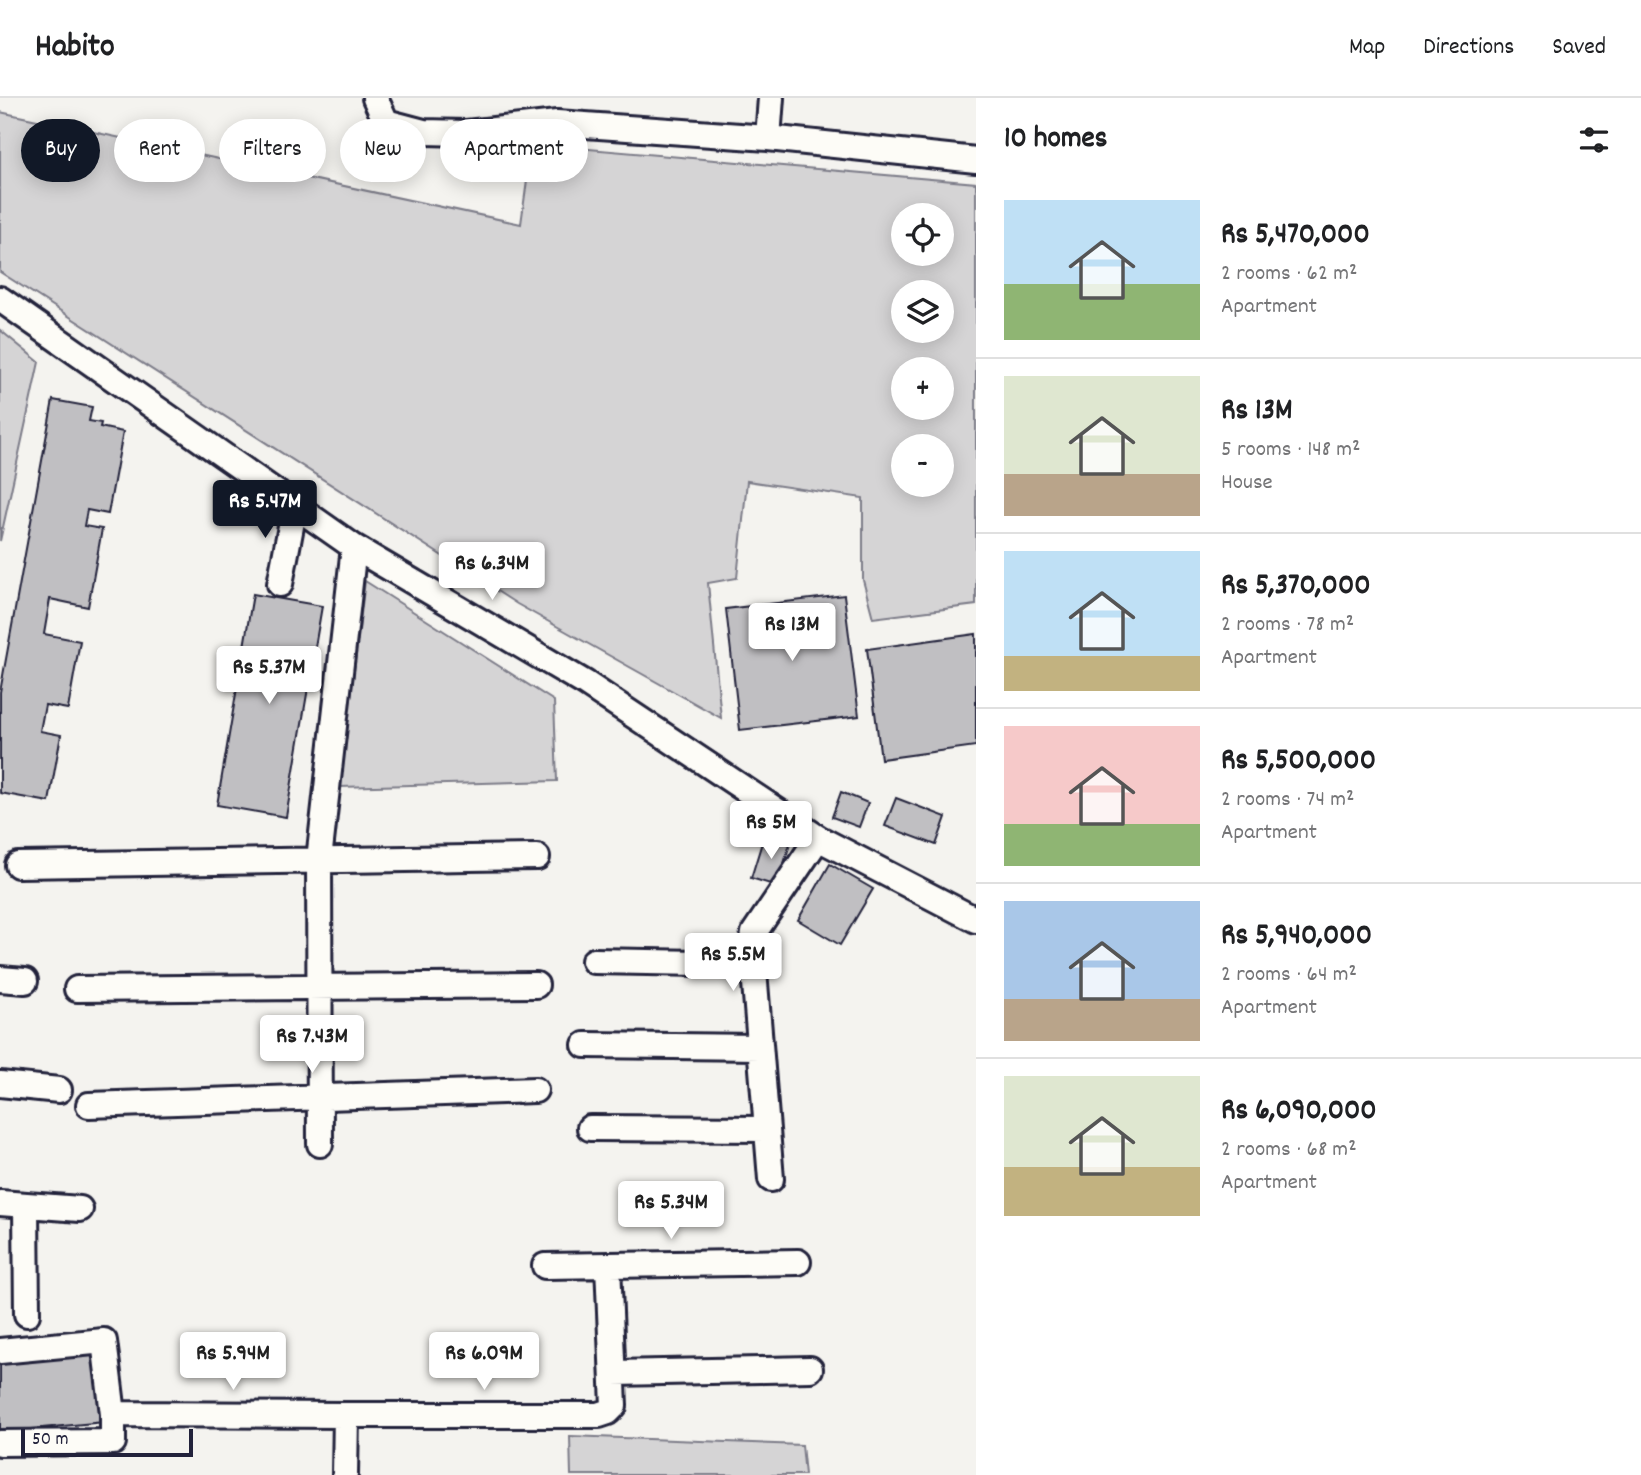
<!DOCTYPE html>
<meta charset="utf-8">
<style>
:root{--surface:#fff;--page:#f2f2f2;--text:#202124;--muted:#757577;--line:#e0e0e0;--accent:#111827}
body{margin:0;font-family:Dekko,sans-serif;background:var(--page);color:var(--text);height:100vh;display:flex;flex-direction:column;font-size:26px;white-space:nowrap}
*{box-sizing:border-box;margin:0}
p{font-size:23px;color:var(--muted)}
.icon{flex:none;width:38px;height:38px;fill:none;stroke:currentColor;stroke-width:2;stroke-linecap:round;stroke-linejoin:round}
.map{position:relative;flex:1;overflow:hidden}
.sheet{display:flex;flex-direction:column;background:var(--surface);width:665px}
.sheet>*{flex:none}
.guide{position:absolute;left:21px;top:21px;width:665px;height:63px;display:flex;gap:14px}
.tools{position:absolute;left:891px;top:105px;display:grid;gap:14px}
.tools a{display:grid;place-items:center;width:63px;height:63px;border-radius:50%;background:var(--surface);box-shadow:0 4px 18px #0003;font-size:35px}
.scale{position:absolute;left:21px;bottom:18px;width:172px;box-sizing:border-box;padding-left:7px;border:4px solid #22223b;border-top:0;font-size:19px;line-height:24px;white-space:nowrap;color:#22223b;-webkit-text-stroke:5px #fdfcf7;paint-order:stroke}
.price{position:absolute;translate:-50% -60px;padding:0 16px;border-radius:7px;background:#fff;color:#222;font-size:23px;line-height:46px;filter:drop-shadow(0 2px 4px #0008)}
.price::after{content:'';position:absolute;left:50%;top:42px;width:21px;height:16px;margin-left:-10px;background:inherit;clip-path:polygon(0 0,100% 0,50% 100%)}
.price.active{background:var(--accent);color:#fff}
ul{padding:0;list-style:none}
li{display:flex;align-items:center;gap:21px;height:175px;padding:0 28px}
li+li{border-top:2px solid var(--line)}
li span{display:grid;place-items:center;flex:none;width:196px;height:140px;border-radius:0px;color:#555}
li>.icon{margin-inline-start:auto}
span .icon{width:84px;height:84px;fill:#fffc;stroke-width:1}
li b{font-size:30px}
h2{display:flex;justify-content:space-between;align-items:center;height:84px;padding:0 28px;font-size:30px}
.chip{padding:0 24px;border-radius:32px;background:var(--surface);box-shadow:0 4px 18px #0003;font-size:24px;line-height:63px}
.chip.active{background:var(--accent);color:#fff}
header{display:flex;align-items:center;gap:42px;box-sizing:border-box;height:98px;padding:0 35px;background:var(--surface);border-bottom:2px solid var(--line)}
header strong{font-size:33px}
nav{display:flex;gap:38px;margin-inline-start:auto;font-size:24px}
main{display:flex;flex:1;min-height:0}
.map>svg:first-child{display:block}
.green{fill:#d5d4d5;stroke:#7c7b88;stroke-width:2;fill-rule:evenodd}
.building{fill:#c0bfc2;stroke:#22223b;stroke-width:2}
.lines{fill:none;stroke-linecap:round;stroke-linejoin:round}
.street-casing{stroke:#22223b;stroke-width:30}
.street{stroke:#fdfcf7;stroke-width:24}
</style>
<header>
<strong>Habito</strong>
<nav><a>Map</a><a>Directions</a><a>Saved</a></nav>
</header>
<main>
<div class="map">
<svg width="976" height="1377" viewBox="0 0 976 1377">
<rect width="100%" height="100%" fill="#f4f3ef"/>
<filter id="ink" filterUnits="userSpaceOnUse"><feTurbulence type="fractalNoise" baseFrequency=".0143" numOctaves="2"/><feDisplacementMap in="SourceGraphic" scale="14" xChannelSelector="R" yChannelSelector="G"/><feConvolveMatrix kernelMatrix="1 2 1 2 8 2 1 2 1" color-interpolation-filters="sRGB"/></filter>
<g filter="url(#ink)">
<path class="green" d="M0,14L521,126L532,46L976,85V507L873,520L863,482V400L747,383L737,480L708,485L721,620L517,506L0,174ZM942,117V156H903V117ZM942,194V233H903V194ZM903,271H942V310H903ZM903,348H942V387H903Z
M0,232L39,264L0,443Z
M365,483L554,603L557,683L340,689Z
M570,1338L802,1347L805,1377H571Z"/>
<path class="building" d="M53,302L92,309L89,323L101,325L100,329L123,334L108,416L87,412L84,428L102,431L88,509L50,501L44,536L80,543L68,611L45,607L40,633L61,637L49,704L0,695V594Z
M253,496L322,508L286,719L217,707Z
M844,497L859,618L740,632L726,511Z
M976,536V648L881,661L867,551Z
M841,694L868,705L859,729L832,719Z
M896,700L946,719L936,747L885,728Z
M764,738L790,746L777,788L751,780Z
M830,766L873,791L840,847L798,822Z
M96,1247L104,1324L0,1334V1257Z"/>
<g class="lines">
<g class="street-casing">
<path id="street" d="M375,0L386,24L424,34L466,35L557,25L768,40
M771,0L768,40L976,62
M0,201L354,449L585,585L818,740L976,822
M280,486L295,407
M18,767L537,759
M594,863L754,866
M0,881L25,883
M77,891L536,887
M585,947L760,949
M0,986L59,992
M89,1007L535,992
M590,1030L767,1031
M320,1046L319,762L354,449
M771,1081L752,848L754,835L818,740
M0,1105L80,1111
M26,1107L27,1216
M545,1168L798,1164
M0,1253L104,1243L113,1316V1344L0,1345
M614,1275L810,1271
M113,1316L346,1317
M345,1377L346,1317H599L608,1314L614,1308L608,1167"/>
</g>
<use href="#street" class="street"/>
</g>
</g>
</svg>
<div class="tools">
<a><svg class="icon" aria-label="locate" viewBox="0 0 24 24"><circle cx="12" cy="12" r="6"/><path d="M12 2v4M12 18v4M2 12h4M18 12h4"/></svg></a>
<a><svg class="icon" aria-label="layers" viewBox="0 0 24 24"><path d="M12 4l9 5-9 5-9-5zM3 14l9 5 9-5"/></svg></a>
<a>+</a>
<a>−</a>
</div>
<div class="scale">50 m</div>
<b class="price active" style="left:265px;top:442px">Rs 5.47M</b>
<b class="price" style="left:492px;top:504px">Rs 6.34M</b>
<b class="price" style="left:792px;top:565px">Rs 13M</b>
<b class="price" style="left:269px;top:608px">Rs 5.37M</b>
<b class="price" style="left:771px;top:763px">Rs 5M</b>
<b class="price" style="left:733px;top:895px">Rs 5.5M</b>
<b class="price" style="left:312px;top:977px">Rs 7.43M</b>
<b class="price" style="left:671px;top:1143px">Rs 5.34M</b>
<b class="price" style="left:233px;top:1294px">Rs 5.94M</b>
<b class="price" style="left:484px;top:1294px">Rs 6.09M</b>
<div class="guide">
<a class="chip active">Buy</a>
<a class="chip">Rent</a>
<a class="chip">Filters</a>
<a class="chip">New</a>
<a class="chip">Apartment</a>
</div>
</div>
<section class="sheet">
<h2>10 homes<svg class="icon" aria-label="filters" viewBox="0 0 24 24"><path d="M4 7h16M4 17h16"/><circle cx="9" cy="7" r="2"/><circle cx="15" cy="17" r="2"/></svg></h2>
<ul>
<li><span style="background:linear-gradient(#bfe0f5 60%,#8fb573 0)"><svg class="icon" aria-label="home" viewBox="0 0 24 24"><path d="M3 11l9-7 9 7M6 9v11h12V9"/></svg></span><div><b>Rs 5,470,000</b><p>2 rooms · 62 m²</p><p>Apartment</p></div></li>
<li><span style="background:linear-gradient(#dfe7d0 70%,#b9a48a 0)"><svg class="icon" aria-label="home" viewBox="0 0 24 24"><path d="M3 11l9-7 9 7M6 9v11h12V9"/></svg></span><div><b>Rs 13M</b><p>5 rooms · 148 m²</p><p>House</p></div></li>
<li><span style="background:linear-gradient(#bfe0f5 75%,#c2b280 0)"><svg class="icon" aria-label="home" viewBox="0 0 24 24"><path d="M3 11l9-7 9 7M6 9v11h12V9"/></svg></span><div><b>Rs 5,370,000</b><p>2 rooms · 78 m²</p><p>Apartment</p></div></li>
<li><span style="background:linear-gradient(#f6c9c9 70%,#8fb573 0)"><svg class="icon" aria-label="home" viewBox="0 0 24 24"><path d="M3 11l9-7 9 7M6 9v11h12V9"/></svg></span><div><b>Rs 5,500,000</b><p>2 rooms · 74 m²</p><p>Apartment</p></div></li>
<li><span style="background:linear-gradient(#a9c7e8 70%,#b9a48a 0)"><svg class="icon" aria-label="home" viewBox="0 0 24 24"><path d="M3 11l9-7 9 7M6 9v11h12V9"/></svg></span><div><b>Rs 5,940,000</b><p>2 rooms · 64 m²</p><p>Apartment</p></div></li>
<li><span style="background:linear-gradient(#dfe7d0 65%,#c2b280 0)"><svg class="icon" aria-label="home" viewBox="0 0 24 24"><path d="M3 11l9-7 9 7M6 9v11h12V9"/></svg></span><div><b>Rs 6,090,000</b><p>2 rooms · 68 m²</p><p>Apartment</p></div></li>
</ul>
</section>
</main>
